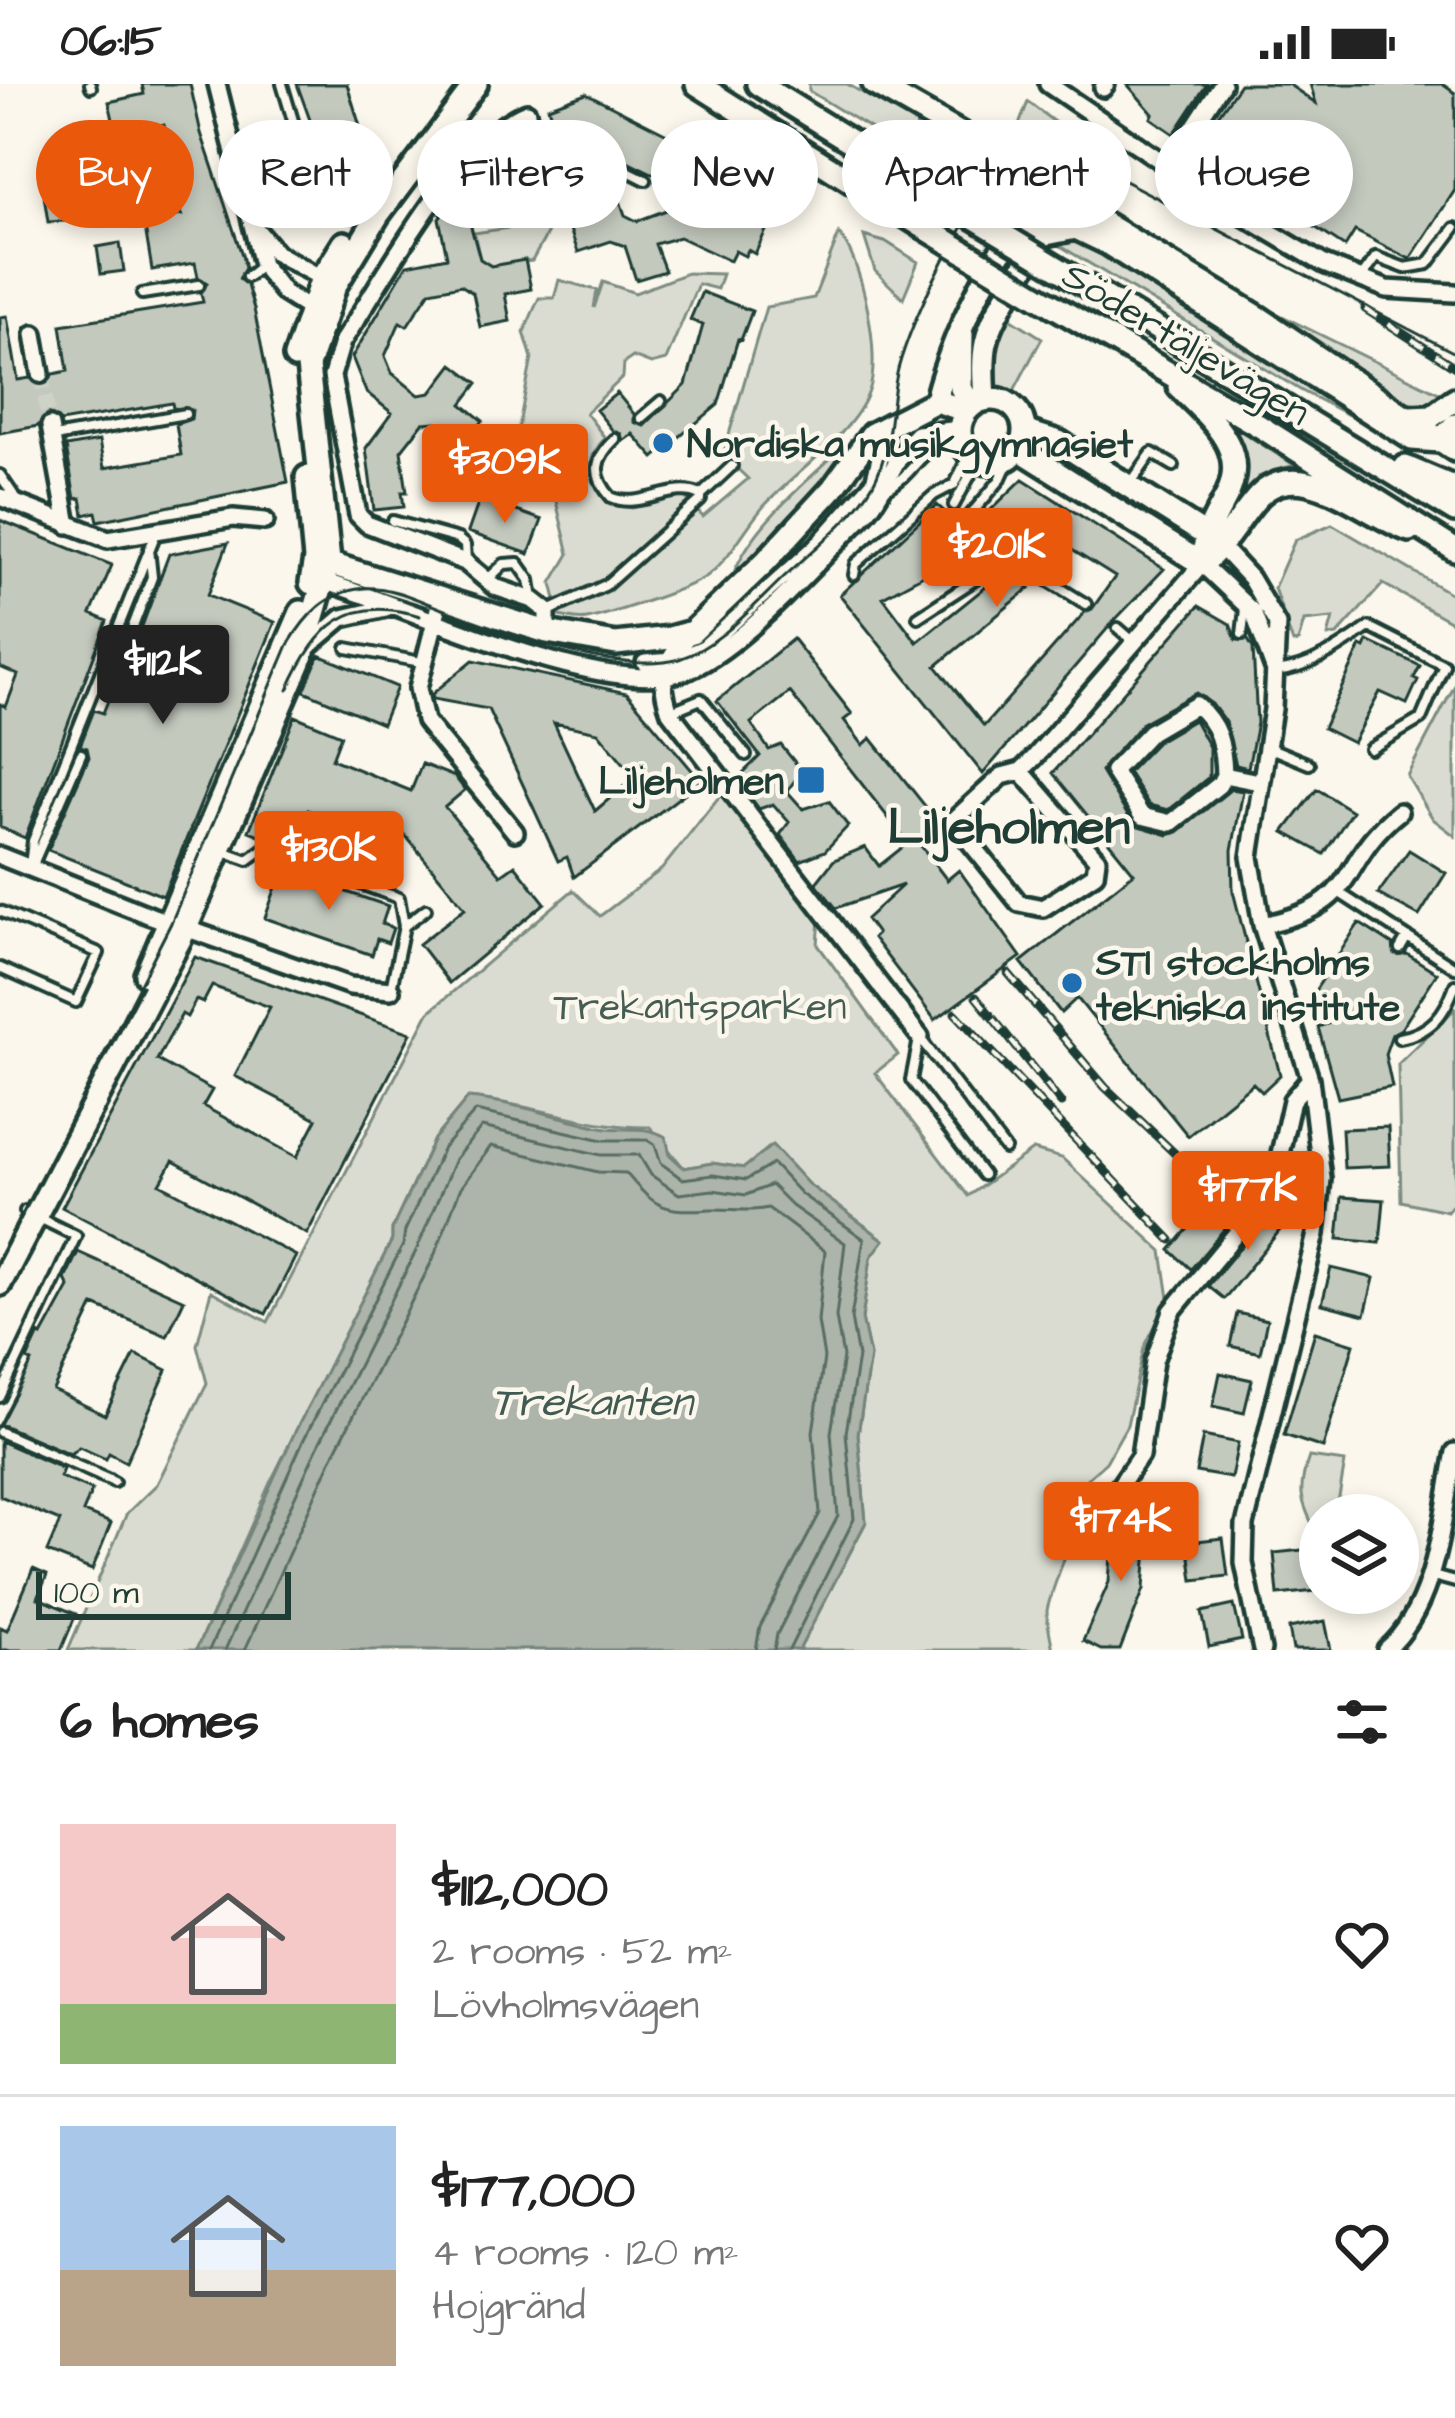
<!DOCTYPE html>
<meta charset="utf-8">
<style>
:root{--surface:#fff;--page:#f6f6f6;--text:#222;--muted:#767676;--line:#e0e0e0;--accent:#ea580c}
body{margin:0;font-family:"Architects Daughter",sans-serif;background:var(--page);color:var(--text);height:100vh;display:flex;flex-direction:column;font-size:45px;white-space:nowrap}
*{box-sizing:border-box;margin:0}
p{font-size:39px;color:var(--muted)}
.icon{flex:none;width:66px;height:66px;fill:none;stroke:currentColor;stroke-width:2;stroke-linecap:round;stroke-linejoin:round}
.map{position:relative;height:1566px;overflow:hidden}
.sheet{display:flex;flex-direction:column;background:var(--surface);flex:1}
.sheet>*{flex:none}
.banner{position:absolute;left:36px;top:36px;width:1383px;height:108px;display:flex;gap:24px}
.tools{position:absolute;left:1299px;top:1410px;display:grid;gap:24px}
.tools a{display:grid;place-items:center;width:120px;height:120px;border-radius:50%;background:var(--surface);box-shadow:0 6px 18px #0003;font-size:60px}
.scale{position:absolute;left:36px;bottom:30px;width:255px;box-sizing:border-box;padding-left:12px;border:6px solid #1f3d34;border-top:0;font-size:33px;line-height:42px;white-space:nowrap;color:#1f3d34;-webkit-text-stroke:9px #fbf7ec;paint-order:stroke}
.price{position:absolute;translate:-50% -102px;padding:0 27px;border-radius:12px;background:var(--accent);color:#fff;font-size:39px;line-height:78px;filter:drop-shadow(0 3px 6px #0008)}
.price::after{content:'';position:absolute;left:50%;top:72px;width:36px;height:27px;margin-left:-18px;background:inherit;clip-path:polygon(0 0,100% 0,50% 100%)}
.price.active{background:#222;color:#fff}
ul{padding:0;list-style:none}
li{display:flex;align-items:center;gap:36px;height:300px;padding:0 60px}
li+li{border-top:3px solid var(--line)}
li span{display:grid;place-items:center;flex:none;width:336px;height:240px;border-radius:0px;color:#555}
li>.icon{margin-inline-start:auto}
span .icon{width:144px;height:144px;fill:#fffc;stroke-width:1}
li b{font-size:51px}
h2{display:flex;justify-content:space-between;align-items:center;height:144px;padding:0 60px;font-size:51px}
.tag{padding:0 42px;border-radius:54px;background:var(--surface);box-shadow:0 6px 18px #0003;font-size:42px;line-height:108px}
.tag.active{background:var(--accent);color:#fff}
.status{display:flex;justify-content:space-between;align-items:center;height:84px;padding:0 60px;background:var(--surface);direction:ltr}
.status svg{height:33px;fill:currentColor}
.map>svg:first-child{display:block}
.green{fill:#dbdcd1;stroke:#7d8c82;stroke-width:3}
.water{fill:#adb4aa;stroke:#74847b;stroke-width:3}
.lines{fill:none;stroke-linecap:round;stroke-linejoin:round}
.shore{stroke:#586d63;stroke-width:3}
.building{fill:#c4c9be;stroke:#1f3d34;stroke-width:3;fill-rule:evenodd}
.street-tunnel{stroke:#cfd2c7;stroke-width:15;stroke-dasharray:15 8;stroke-linecap:butt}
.lane-casing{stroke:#1f3d34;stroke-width:16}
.street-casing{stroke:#1f3d34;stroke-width:24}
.secondary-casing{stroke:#1f3d34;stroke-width:30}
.lane{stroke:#fbf7ec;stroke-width:8}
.street{stroke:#fbf7ec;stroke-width:15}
.secondary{stroke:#fbf7ec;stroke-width:21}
.tram{stroke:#1f3d34;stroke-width:3}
.rail-casing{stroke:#1f3d34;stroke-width:9}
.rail{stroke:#fbf7ec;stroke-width:4.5;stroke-dasharray:14;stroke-linecap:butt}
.secondary-bridge-casing{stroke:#1f3d34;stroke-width:30;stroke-linecap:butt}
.secondary-bridge{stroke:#fbf7ec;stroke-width:21}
.poi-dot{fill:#1f6fb2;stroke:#fbf7ec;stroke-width:4.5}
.labels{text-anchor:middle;stroke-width:9;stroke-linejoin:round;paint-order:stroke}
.street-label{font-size:39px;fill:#1f3d34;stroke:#fbf7ec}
.poi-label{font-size:39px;font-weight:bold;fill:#1f3d34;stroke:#fbf7ec;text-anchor:start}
.park-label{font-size:39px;fill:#455d53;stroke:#fbf7ec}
.water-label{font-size:42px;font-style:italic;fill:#425b52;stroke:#fbf7ec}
.district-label{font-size:51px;font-weight:bold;fill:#1f3d34;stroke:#fbf7ec}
</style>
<div class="status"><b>06:15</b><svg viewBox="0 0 49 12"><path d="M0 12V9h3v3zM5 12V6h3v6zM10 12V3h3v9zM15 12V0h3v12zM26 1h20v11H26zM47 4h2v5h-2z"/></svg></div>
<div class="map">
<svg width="1455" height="1566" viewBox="0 0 1455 1566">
<rect width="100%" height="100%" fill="#fbf7ec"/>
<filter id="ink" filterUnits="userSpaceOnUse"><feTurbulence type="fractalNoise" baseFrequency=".00833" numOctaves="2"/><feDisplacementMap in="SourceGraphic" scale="24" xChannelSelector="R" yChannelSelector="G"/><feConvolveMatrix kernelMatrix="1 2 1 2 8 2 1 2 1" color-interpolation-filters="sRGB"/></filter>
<g filter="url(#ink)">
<path class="green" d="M809,0H847L917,40L912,63L953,87L960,76L970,83L964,102L809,7Z
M1028,18L1066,47L1083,68L1037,65L1015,51Z
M531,134L548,148L532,177L491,182L480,175L474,149L509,144L508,137Z
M839,150C862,175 882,273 869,307C854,349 796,388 765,421C745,443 731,474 707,492C688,505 611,530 587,535C578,537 569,534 560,532L552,499L569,470L550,393L514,366L532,274L524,248L539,214H554L559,196L597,206L594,224L603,198L635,209L687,189L722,190L717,205L698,200L666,276L651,280L633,273L624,279L623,293L586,329L605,354C582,378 591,394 608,419L632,424L684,412L703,433L748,395L723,371L766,223L814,214Z
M864,152L888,159L918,178L903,214L875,187Z
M1075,152L1113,171L1362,333L1360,337L1302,307L1052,157Z
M1268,225L1447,313L1423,321L1407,318L1266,228Z
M1004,230L1042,254L1009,316L995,304L991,261Z
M1236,344L1294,381L1258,393L1234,428L1244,385Z
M835,370L843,380L779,447L778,458L729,503C744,449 796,408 835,370Z
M1332,440L1455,512V540L1383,500L1337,551L1328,552L1333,534L1304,537L1298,558L1293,559L1274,504L1295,456Z
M1455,601V752L1433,735L1407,692Z
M722,709L820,834L818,861L898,971L875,989L968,1112L1033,1066L1062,1074L1162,1167L1169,1214L1144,1264L1127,1341L1106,1378L1086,1396L1084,1428C1078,1434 1048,1517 1047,1527C1047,1540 1051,1554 1053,1566H799L866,1438L858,1350L870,1272L862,1235L871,1172L883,1155L808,1100L773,1062L744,1084L712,1079L684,1084L650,1043C588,1044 531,1019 468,1014L434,1055L392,1145V1156L270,1399L196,1566H68L127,1429L157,1400L207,1299L197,1261L211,1207L268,1238L429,928L573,806L600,832L662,785Z
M1455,925V1117L1447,1127L1401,1117L1398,980Z
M1309,1373L1345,1378L1336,1431H1320V1458C1307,1424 1293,1417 1309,1373Z"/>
<path class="water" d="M468,1014C514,1018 556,1033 601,1043C625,1048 644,1040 666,1053L670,1071L684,1084L712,1079L744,1084L772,1061L808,1100L884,1156L871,1173L862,1235L870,1272L858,1350L866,1438L799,1566H196L293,1352L392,1156V1145L434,1055Z"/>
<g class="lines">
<path class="shore" d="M209,1566L303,1357L403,1161L405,1147L443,1064L476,1027L603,1056H647L655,1061L661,1079L682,1095L713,1091L746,1096L773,1080L801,1110L864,1155L851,1234L858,1273L846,1349L854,1435L789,1566
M225,1566L317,1364L416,1167L455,1075L482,1043L601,1071H639L651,1091L679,1110L713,1106L746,1111L771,1101L792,1122L845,1159L836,1233L843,1273L831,1349L838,1432L777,1550L774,1566
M245,1566L333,1372L433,1175L461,1103L491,1062L598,1088L626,1089C656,1125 664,1128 710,1125C731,1124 747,1129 768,1124L825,1167L818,1237L824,1274L813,1348L820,1429L760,1543L756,1566"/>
</g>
<path class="building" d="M142,0H190L201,49L242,171L245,184L239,195L247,201L254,225L288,398L98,437L96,428L84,431L81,414L75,415L66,363L99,357L104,384L181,371L176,340L191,335L192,326L173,324L172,319L61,338L49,330L38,342L0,349V233L7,232L18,296L30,294L42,302L53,290L68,287L61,241L203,218L201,209L207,199L198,193L195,179L152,186L144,137L182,131L168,92V56L164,41L116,49L109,18L144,10Z
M297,0H347L366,62L324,75Z
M1127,0H1207L1174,50L1151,34L1153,30Z
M1240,0H1288L1316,19L1310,0H1442L1455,9V106L1410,175L1355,147L1345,163L1195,64Z
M586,9L756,95L771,136L755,170L748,166L745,172L735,167L730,177L679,153L655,160L665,187L636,196L625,162L611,157L578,168L568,140L592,132L584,108L547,92L550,86L535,79L517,78L489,103L496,107L471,143L480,175L491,182L525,176L531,205L505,210L510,237L480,243L473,209L461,201L430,207L407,242L400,238L385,272L392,289L419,311L431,309L453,280L478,299L462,320L483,337L465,360L436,338L423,339L401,367L407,408H402L404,423L374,426L366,364L392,329L366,308L352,273L407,181L447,173L439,134L483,75L516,48L537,49L609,86L625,131L637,137L701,113L554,41L548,23Z
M91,105L95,130L82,132V136L48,138L44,112Z
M120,159L124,187L101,190L97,163Z
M702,208L752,227L741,256L738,255L718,321L654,374L633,350L623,357L621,350L613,347L596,326L617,309L634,330V338L644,342L686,301L703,241L690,236Z
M1023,395L1164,485L1113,538L983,690L840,511L937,421L968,448ZM1024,436L1115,493L1092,525L1085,528L984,642L936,582L1030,504L1008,485L917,558L883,513Z
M480,414L542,436L529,470L468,448Z
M0,436L112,481L91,530L107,537L25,754L0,743V620L6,623L18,591L0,583Z
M228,459L208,511L275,538L163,812L48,766L89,673L87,664L80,662L94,626L103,629L122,582L129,577L169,470Z
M1199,522L1230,540L1236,556H1248L1253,564L1257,639L1248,684L1236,681L1225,638L1212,620L1196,609L1142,639L1101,688L1133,740L1168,751L1178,748L1231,705L1243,707L1232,766L1233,807L1280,991L1262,1008L1253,999L1188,1052L1077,914L1061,929L1021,878L1134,789L1053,689Z
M793,555L852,630L844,636L863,661L871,654L933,732L926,738L936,750L921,762L947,796L959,786L1021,873L935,936L873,854L877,850L866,835L903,801L836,824L816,799L834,776L865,763L879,782L908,759L790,608L751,639L769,666L781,661L802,687L787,707L803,725L829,717L848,742L825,767L800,777L780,751L789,738L773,720L759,725L737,695L760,672L717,617Z
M1368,557L1420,582L1414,594L1418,596L1407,620L1380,608L1353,659L1323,644L1361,562L1365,564Z
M319,571L397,603L382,640L304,607Z
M473,576L627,609L701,697L574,793L567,773L558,777L488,625L433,615L432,610ZM554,639L598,648L635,693L595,727Z
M295,632L341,651L332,675L411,707L422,680L455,693L465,706L445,723L501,791L515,781L545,819L449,899L419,860L465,824L400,745L382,747L378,755L308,726L292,764L249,747Z
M1194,636L1209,663V693L1168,726L1149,721L1128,688L1158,657Z
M1317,705L1352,727L1324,770L1284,748Z
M1409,766L1446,789L1419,832L1378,810Z
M282,786L388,822L382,840L393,844L388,859L377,855L372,871L265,834Z
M1359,839L1393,861L1395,871L1407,870L1437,889L1401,945L1392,950L1385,970L1392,1003L1338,1014L1318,943L1344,934L1311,913Z
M195,873L411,949L307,1150L173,1077L160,1100L296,1172L266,1230L62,1123ZM212,902L270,923L235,992L317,1035L297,1073L203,1022L212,1006L157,976L182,930L187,933L196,916L203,919Z
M1388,1043L1390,1082L1344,1084L1342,1045Z
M1224,1102L1245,1120L1191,1185L1170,1166Z
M1342,1113L1384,1116L1380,1159L1338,1155Z
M1274,1123L1289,1135L1224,1215L1208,1202Z
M78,1168L184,1216L167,1252L94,1221L53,1306L105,1331L135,1270L167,1286L126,1378L109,1369L106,1375L79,1363L70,1370L0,1340L32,1278L27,1276L39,1250L42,1252L69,1203L65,1195Z
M1331,1184L1374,1194L1365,1231L1322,1220Z
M1237,1229L1267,1236L1260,1269L1230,1262Z
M1315,1248L1354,1260L1323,1364L1284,1351Z
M1220,1289L1252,1296L1244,1329L1213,1322Z
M1203,1352L1238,1359L1231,1394L1196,1388Z
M0,1357L63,1385L60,1393L92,1406L83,1428L111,1439L92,1486L47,1468L60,1437L0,1412Z
M1114,1431L1149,1434L1144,1505L1120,1566H1101L1083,1557L1109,1498Z
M1223,1454L1228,1492L1193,1496L1188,1458Z
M1312,1465L1316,1507L1278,1511L1274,1469Z
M33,1485L47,1491L38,1514L76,1530L61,1566H0V1543L7,1546Z
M1234,1521L1242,1556L1209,1563L1202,1528Z
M1325,1537L1331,1566H1293L1289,1544Z"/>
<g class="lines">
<path class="street-tunnel" d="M41,290L50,342"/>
<g class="lane-casing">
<path id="lane" d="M90,0L91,3
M282,0L303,70
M528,29L546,46L646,96
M247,193L261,182
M1360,195L1376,173L1405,184L1428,180L1455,144
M142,210L199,201
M641,334L661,317
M54,353L185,330
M0,391L17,416
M1130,400L1152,369L1174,382
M885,406C920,387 915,364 960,354
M701,411L732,382
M954,421L978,377
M967,435L1000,396L1010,374
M393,437L458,455L465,461L466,476
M854,491L856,480L934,411L955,400L969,370
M489,494L504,480L518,479L530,496L533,515
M549,527L606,501L701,416V411C673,397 641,427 611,413C592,391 594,375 615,355
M918,533L1010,473L1086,520
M1118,544L1134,558
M1242,550L1245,525
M347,564L421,578
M121,574L152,493L149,465
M1275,588C1310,585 1342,562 1369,543L1444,581L1421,635L1370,665
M672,627L701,615L746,671
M1268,663L1309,680
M220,766L248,776L263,765L399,814L404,842L391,905
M34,778L81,670
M30,782L33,757L156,449
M1338,808L1455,884
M0,827L99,869L76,918L0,884
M404,842L426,825
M1400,865L1407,853
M920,954L1005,1065
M1399,954C1431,949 1445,930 1455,901
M919,955L911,996L983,1091
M0,1313L76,1152L25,1127
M0,1348L114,1398
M1429,1491L1455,1498"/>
</g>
<g class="street-casing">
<path id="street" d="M217,0L262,181L284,209L316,229
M1048,0L1233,126L1324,180L1387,205L1455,209
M1103,4L1106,0
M527,28C456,56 386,192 342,258L332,292L358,431L367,440L465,478L495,503L533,516L547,527V548
M1182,61L1222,0
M256,145L276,169L327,197
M34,250L41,290
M50,342L68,441
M0,413L108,455L233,434L265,437
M1222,464L1250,494L1277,540L1273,625L1250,773L1262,841L1310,995L1322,1095L1316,1150L1245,1441L1244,1479L1262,1566
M315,495C402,518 610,622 691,585C745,561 818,477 862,433C886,409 893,373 917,350L960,345
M441,513L418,604L425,637L515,748
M690,550C664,577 657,592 670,628L920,953
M309,562L342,534L386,524
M645,579L673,577L704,564L817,462L874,398L889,338
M1021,687L1097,775L1095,790L1043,824L1019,819L953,737L1002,692L1021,687L1034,674L1202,480L1253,528L1274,585
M1224,691C1223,660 1219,641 1196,621L1150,648L1113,687L1142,732L1171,739L1219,701L1224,691L1259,698
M0,772L151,832L350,902L391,906
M1262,841C1365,820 1334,780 1399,728
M1114,1410L1140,1372L1154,1277L1172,1227L1263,1117L1275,1092L1292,1016L1310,995
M1386,1566C1438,1521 1442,1431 1455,1368"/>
</g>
<g class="secondary-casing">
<path id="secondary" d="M697,0L922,142
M758,0L939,112
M874,0L1017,82C1082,141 1000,198 986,259C982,278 984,297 985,315
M1031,95L1258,233L1455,366
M1041,151L1076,144L1107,159L1412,355L1440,357L1455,341
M1069,191L1455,427
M1052,221L1261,343L1455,466
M962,250L961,304L971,322
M295,273L322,194L344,159
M1179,303C1211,336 1253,367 1224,417C1211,441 1204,453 1202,480
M960 347a32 32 0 1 1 64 0a32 32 0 1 1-64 0Z
M936,317C945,271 1004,134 1048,119
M1410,333L1432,332L1455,315
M1024,347L1059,358L1215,457
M1019,365L1202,480
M1405,383L1455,404
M307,393L315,475L311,499
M315,475L547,548L616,560L670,554L692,548L766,477L833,404L872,350L936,317L967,327
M1202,480C1226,461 1237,437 1256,415C1297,367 1362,429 1409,446
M146,891L301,528
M0,1200L186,844L300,578L329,477L308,282L335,202L378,131L476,0"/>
</g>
<use href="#lane" class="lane"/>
<use href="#street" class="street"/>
<use href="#secondary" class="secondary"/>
<path class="tram" d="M288,606C316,542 348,510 420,532
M0,1174L171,839L288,561C306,531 326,508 364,504C391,502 418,516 442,525C500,546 619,593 679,575C720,562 755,520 786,491C815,464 853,435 873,400C892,366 889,322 898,285C912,233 969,110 1015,84C1041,69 1067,73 1094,81L1455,269"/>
<g class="rail-casing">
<path id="rail" d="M1365,225L1455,283
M1008,889L1105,1003L1212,1105
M976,913L1061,1019
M955,929L1171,1156"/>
</g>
<use href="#rail" class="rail"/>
<g class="secondary-bridge-casing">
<path id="secondary-bridge" d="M939,112L1069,191
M922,142L1052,221"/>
</g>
<use href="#secondary-bridge" class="secondary-bridge"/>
</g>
</g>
<g class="poi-dot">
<circle cx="663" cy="359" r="12"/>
<rect x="796" y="681" width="30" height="30" rx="6"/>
<circle cx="1072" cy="899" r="12"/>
</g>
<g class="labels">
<g class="street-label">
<text transform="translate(1187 258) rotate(31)" y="14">Södertäljevägen</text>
</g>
<g class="poi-label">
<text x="687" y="373">Nordiska musikgymnasiet</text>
<text x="784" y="710" text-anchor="end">Liljeholmen</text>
<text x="1096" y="891">STI stockholms<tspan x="1096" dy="45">tekniska institute</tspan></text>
</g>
<g class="park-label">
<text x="700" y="935">Trekantsparken</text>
</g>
<g class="water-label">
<text x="592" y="1331">Trekanten</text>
</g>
<g class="district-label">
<text x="1009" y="759">Liljeholmen</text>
</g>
</g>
</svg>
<div class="tools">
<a><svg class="icon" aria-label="layers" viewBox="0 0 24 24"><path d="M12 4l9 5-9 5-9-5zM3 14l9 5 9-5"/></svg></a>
</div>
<div class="scale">100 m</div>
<b class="price" style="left:505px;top:442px">$309K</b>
<b class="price" style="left:997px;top:526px">$201K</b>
<b class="price active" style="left:163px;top:643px">$112K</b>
<b class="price" style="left:329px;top:829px">$130K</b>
<b class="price" style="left:1248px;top:1169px">$177K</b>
<b class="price" style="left:1121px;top:1500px">$174K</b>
<div class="banner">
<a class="tag active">Buy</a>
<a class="tag">Rent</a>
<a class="tag">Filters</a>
<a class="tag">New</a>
<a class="tag">Apartment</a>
<a class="tag">House</a>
</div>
</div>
<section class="sheet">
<h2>6 homes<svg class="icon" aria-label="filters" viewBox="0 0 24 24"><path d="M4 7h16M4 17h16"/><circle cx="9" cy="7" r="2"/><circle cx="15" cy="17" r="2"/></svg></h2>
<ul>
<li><span style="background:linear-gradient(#f6c9c9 75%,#8fb573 0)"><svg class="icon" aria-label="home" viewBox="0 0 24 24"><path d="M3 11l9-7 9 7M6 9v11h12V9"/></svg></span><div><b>$112,000</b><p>2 rooms · 52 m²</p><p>Lövholmsvägen</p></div><svg class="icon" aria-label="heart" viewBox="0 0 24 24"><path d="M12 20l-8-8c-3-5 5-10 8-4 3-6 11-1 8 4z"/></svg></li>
<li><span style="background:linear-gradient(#a9c7e8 60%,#b9a48a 0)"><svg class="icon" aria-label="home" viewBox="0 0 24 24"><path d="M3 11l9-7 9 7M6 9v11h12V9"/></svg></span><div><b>$177,000</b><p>4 rooms · 120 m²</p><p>Hojgränd</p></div><svg class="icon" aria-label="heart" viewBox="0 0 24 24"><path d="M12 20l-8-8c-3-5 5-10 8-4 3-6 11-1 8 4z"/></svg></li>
</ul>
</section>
